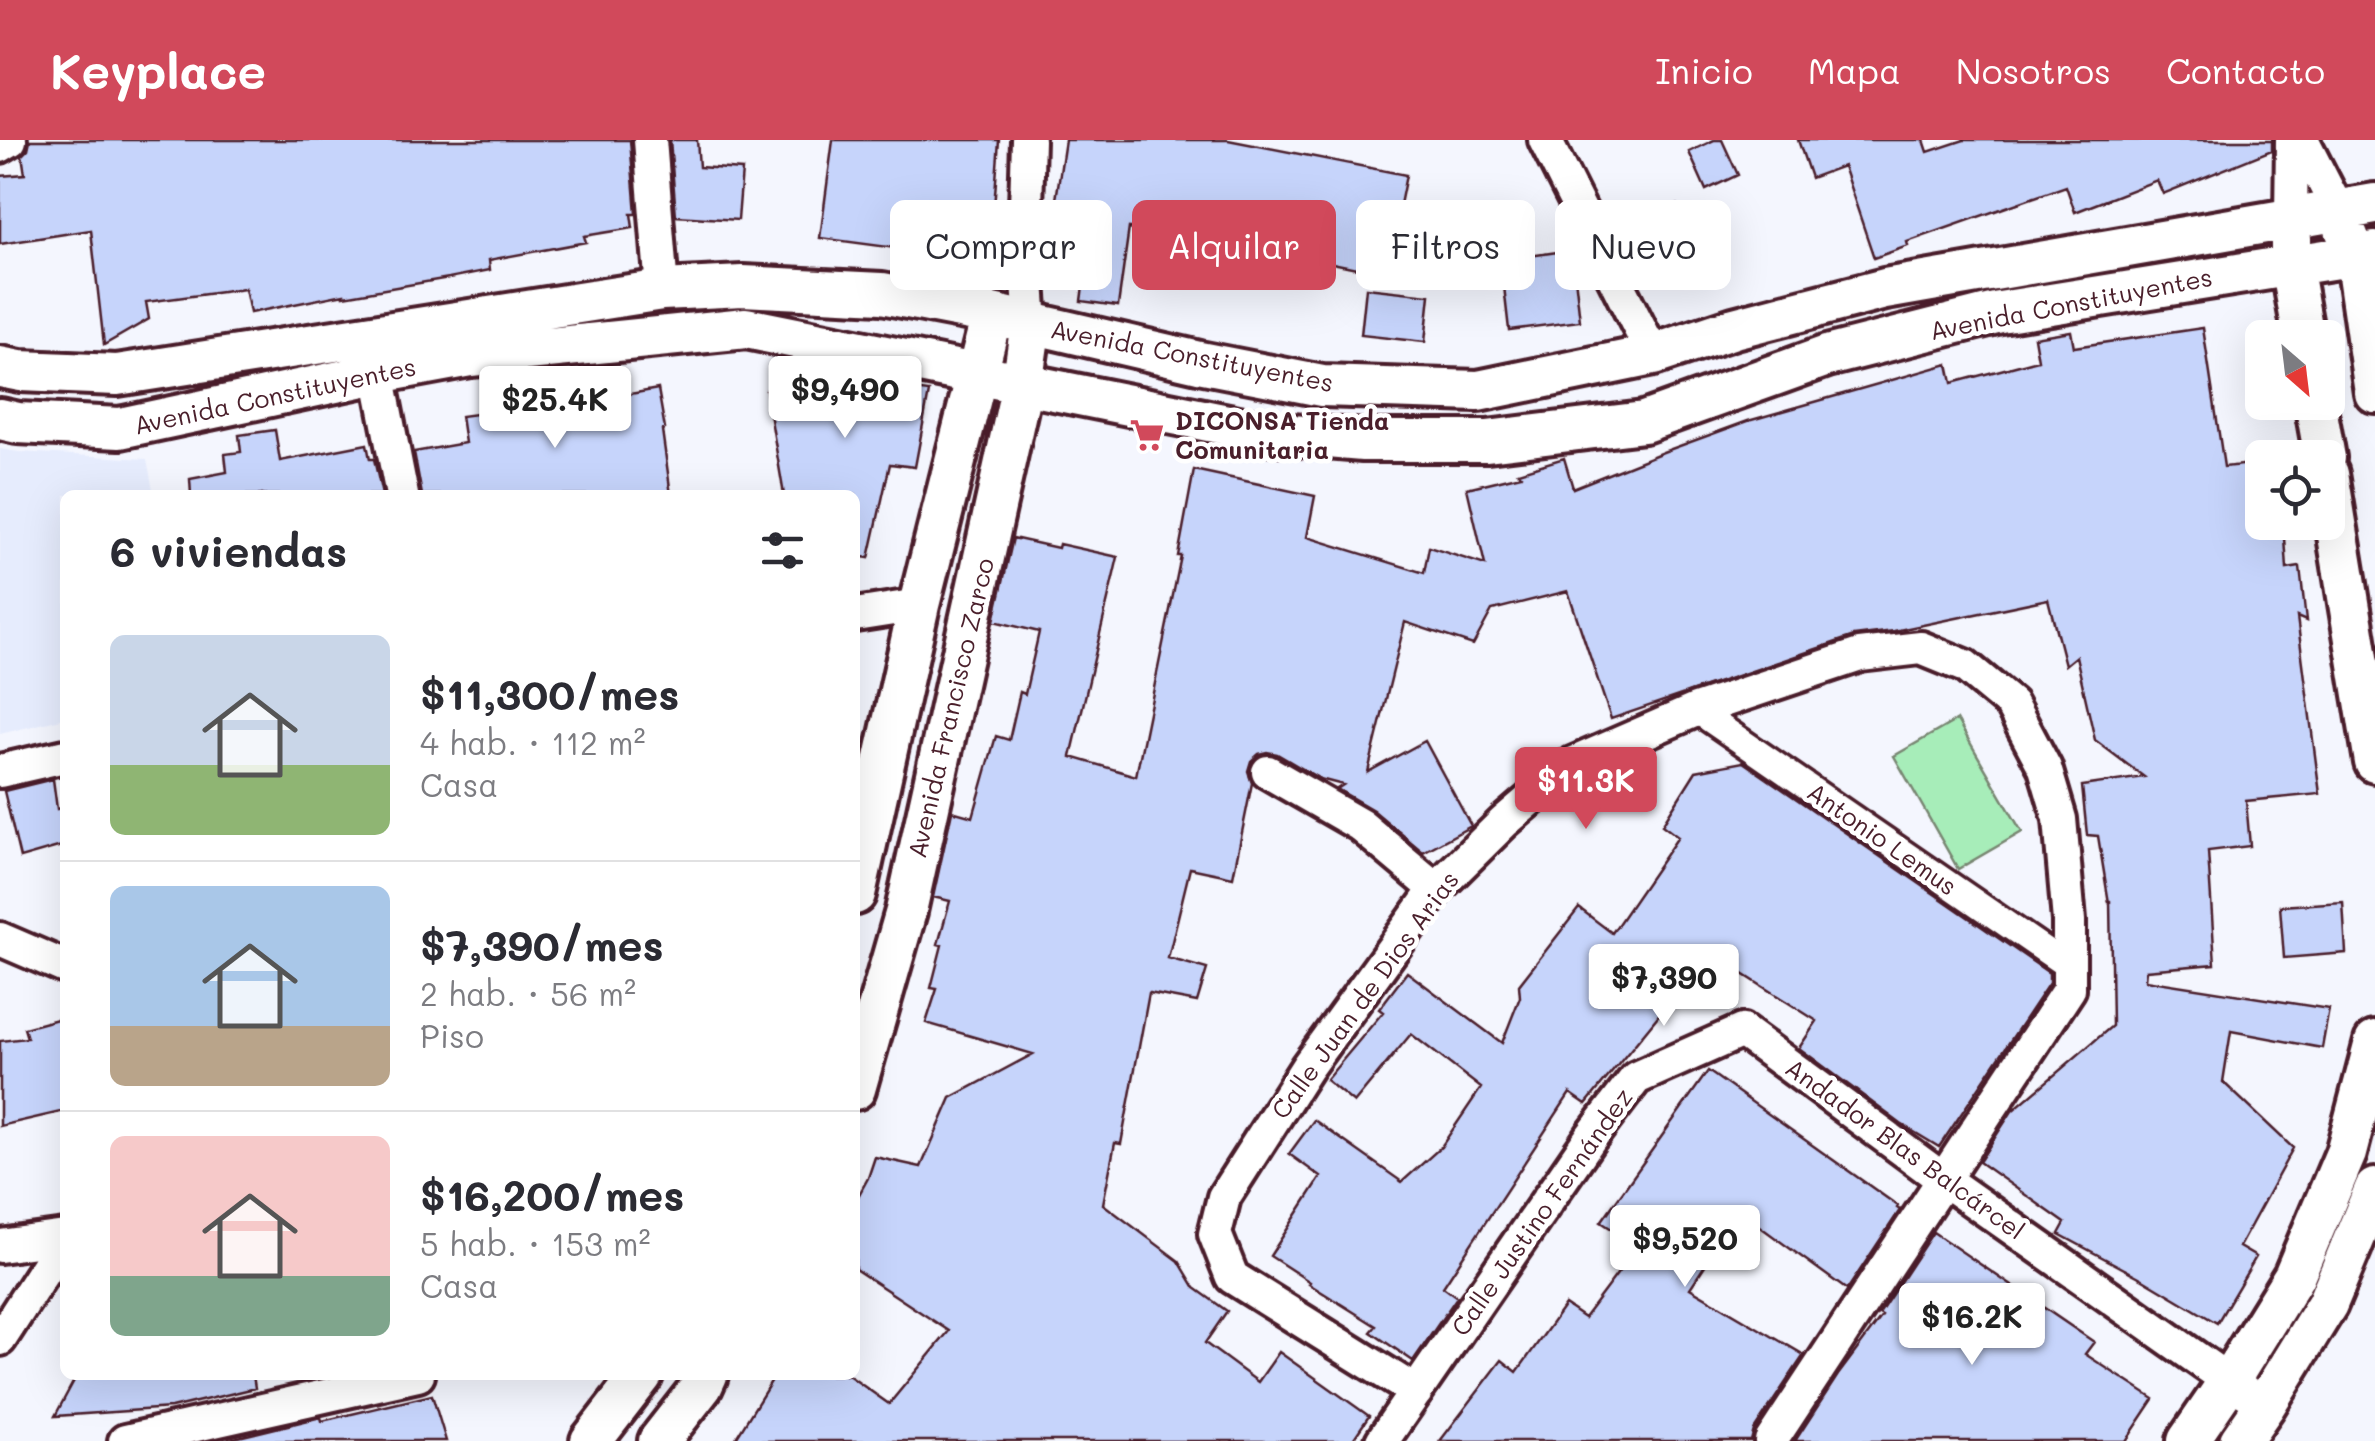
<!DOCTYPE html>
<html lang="es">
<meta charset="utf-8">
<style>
:root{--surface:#fff;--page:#f2f2f3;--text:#2b2b33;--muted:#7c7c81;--line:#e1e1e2;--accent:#d1495b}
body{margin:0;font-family:Mali,sans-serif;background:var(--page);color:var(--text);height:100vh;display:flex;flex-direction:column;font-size:38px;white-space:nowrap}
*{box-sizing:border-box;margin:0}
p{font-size:32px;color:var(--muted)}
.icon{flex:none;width:55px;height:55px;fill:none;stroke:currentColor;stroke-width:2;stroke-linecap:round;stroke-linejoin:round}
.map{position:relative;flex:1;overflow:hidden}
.details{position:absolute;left:60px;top:350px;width:800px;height:890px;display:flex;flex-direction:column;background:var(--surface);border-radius:15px;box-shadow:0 10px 40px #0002}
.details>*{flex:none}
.banner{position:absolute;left:890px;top:60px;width:950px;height:90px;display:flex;gap:20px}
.needle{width:65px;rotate:152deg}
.tools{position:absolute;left:2245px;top:180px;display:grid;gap:20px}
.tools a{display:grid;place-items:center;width:100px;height:100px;border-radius:15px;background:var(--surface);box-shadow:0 10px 40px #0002;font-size:50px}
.price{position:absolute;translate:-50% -85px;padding:0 22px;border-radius:10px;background:#fff;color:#222;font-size:32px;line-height:65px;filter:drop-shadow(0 2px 5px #0008)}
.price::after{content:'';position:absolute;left:50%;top:60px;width:30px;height:22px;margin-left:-15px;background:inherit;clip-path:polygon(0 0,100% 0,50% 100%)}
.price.on{background:var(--accent);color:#fff}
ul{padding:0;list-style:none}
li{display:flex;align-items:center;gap:30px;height:250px;padding:0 50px}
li+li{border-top:2px solid var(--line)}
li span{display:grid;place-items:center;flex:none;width:280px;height:200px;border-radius:15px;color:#555}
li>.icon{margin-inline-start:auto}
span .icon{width:120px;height:120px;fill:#fffc;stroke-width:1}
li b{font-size:42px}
h2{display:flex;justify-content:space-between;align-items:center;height:120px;padding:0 50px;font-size:42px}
.chip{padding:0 35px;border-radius:15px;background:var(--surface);box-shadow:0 10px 40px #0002;font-size:35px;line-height:90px}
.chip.on{background:var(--accent);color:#fff}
header{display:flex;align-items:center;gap:60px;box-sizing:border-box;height:140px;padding:0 50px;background:var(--accent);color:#fff}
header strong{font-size:48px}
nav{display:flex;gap:55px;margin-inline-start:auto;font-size:35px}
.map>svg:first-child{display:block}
.built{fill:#e6ecfd}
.green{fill:#a7edb9;stroke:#788672;stroke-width:2.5}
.building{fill:#c6d4fb;stroke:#4a1f2b;stroke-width:2.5}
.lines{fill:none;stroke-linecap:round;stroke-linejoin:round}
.pedestrian-casing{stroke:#4a1f2b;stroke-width:32}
.minor-casing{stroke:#4a1f2b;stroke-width:40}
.tertiary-casing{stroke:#4a1f2b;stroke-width:48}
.pedestrian{stroke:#fff;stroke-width:25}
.minor{stroke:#fff;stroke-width:32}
.tertiary{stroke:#fff;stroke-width:40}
.labels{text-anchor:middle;stroke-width:9;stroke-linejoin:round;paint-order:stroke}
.street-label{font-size:25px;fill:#4a1f2b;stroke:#fff}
.poi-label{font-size:25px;font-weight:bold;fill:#4a1f2b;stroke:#fff;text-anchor:start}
</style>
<header>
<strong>Keyplace</strong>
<nav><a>Inicio</a><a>Mapa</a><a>Nosotros</a><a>Contacto</a></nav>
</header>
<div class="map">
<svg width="2375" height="1301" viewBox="0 0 2375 1301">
<rect width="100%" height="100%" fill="#f4f6fe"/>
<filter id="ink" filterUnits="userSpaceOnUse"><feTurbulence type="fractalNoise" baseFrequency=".01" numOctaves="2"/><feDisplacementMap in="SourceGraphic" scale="20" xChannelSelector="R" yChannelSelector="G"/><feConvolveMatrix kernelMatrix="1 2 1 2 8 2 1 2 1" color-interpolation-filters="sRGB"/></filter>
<g filter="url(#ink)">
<path class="built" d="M0,309L19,312L147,319L154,355H65V578L0,594Z"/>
<path class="green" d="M1957,580L2022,692L1958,729L1894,616Z"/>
<path class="building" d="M30,0H630L636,74H631L633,88L584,96L586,102L489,120L490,130L449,138L344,156V154L250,173L245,149L146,162L149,179L104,205L91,90L0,104V36L25,34L22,15L28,9Z
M670,0H697L699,27L742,30L738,80L676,76Z
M833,0H999L990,122L896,116V108L820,98Z
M1065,0H1228L1406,35L1386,134L1166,89V93L1129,88L1118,166L1081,161L1092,78L1054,73Z
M1714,0H1722L1738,35L1706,50L1689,12Z
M1798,0H1924L1928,12L1964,0H2272V10L2163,54L2157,40L2075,72L2066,46L1907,102L1908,106L1874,118L1843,26L1811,38Z
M1677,65L1696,116L1664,128L1644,77Z
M1496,87L1503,138L1457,144L1451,93Z
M1572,110L1580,181L1509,190L1501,120Z
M1366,148L1430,155L1425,202L1361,195Z
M2203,188L2224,327L2262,323V382H2284L2287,429L2300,427L2306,481L2297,477L2320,654L2246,661L2250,706L2208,711L2215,824L2146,830L2145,840L2329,869L2322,908L2231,891L2223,942L2293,1008L2239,1107L2256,1117L2217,1183L2143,1139L2059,1094L2065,1083L1979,1022L2012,971L2112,886L2110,760L2109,763L2098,696L2087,695L2082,646L2144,637L2095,600L2076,516L2065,525L2048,459L1894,491L1854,496L1611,579L1568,451L1492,470L1473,505L1405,482L1368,632L1425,601L1471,686L1423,712L1373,670L1337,649L1343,645L1320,639L1277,614L1267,612L1259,614L1251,621L1248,631L1252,643L1233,737L1190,728L1168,818L1207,829L1197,862L1149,853L1121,1004L1115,1003L1103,1064L1179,1121L1195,1148L1227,1171L1205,1203L1258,1242L1279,1212L1369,1276L1352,1301H734L775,1235H848L889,1264L949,1191L855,1129V1062L868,1038L875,1017L921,1027L951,958L1033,914L926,883L937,849L931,848L942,805L938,804L950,761L933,757L952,671L973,677L996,596L1009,600L1020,552L1025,554L1039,492L994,481L1013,398L1058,408L1059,404L1118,417L1071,617L1136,636L1181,416H1178L1194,330L1315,356L1307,397L1424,433L1429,407L1485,425L1467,348L1521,335L1518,332L1564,318L1573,348L1663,312L1748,281L1948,224L1952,243L2038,220L2034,197L2071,191L2074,207Z
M832,230L835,240L929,252L915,327L890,324L869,418L855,416V355H784L766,250L795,243L794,240Z
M658,249L665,289L662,290L671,355H422L414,312L465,303L461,276L491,272L490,269L535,263L536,271Z
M275,290L280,321L367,304L370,319H374L382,355H191L190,339L227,332L225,314L241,312L239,295Z
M1743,622L2049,833V843L1939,1007L1901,984L1799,908L1817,881L1735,829L1732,834L1707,816L1586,964L1570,953L1443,1147L1457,1157L1413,1221L1371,1192L1376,1186L1309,1144L1310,1142L1270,1116L1321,1037L1289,1014L1314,980L1402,1042L1441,1007L1481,948L1411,894L1354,963L1326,940L1383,872L1379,869L1407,832L1502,903L1520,857L1519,845L1579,768L1612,793L1678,697L1662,685L1696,631Z
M53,639L57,669L65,667V705L20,718L4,651Z
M2343,762L2346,813L2284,818L2280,766Z
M65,877V971L0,986V901L27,898L24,888Z
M1708,931L1898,1066L1897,1068L1900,1070L1847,1150L1740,1072L1690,1148L1804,1215L1754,1290L1751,1301H1440L1502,1220L1517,1232L1565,1165L1584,1178L1638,1106L1601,1082Z
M1933,1092L2094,1202L2085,1214L2154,1259L2126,1301H1795L1838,1235L1882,1176L1879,1174Z
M77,1235H253L255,1248L171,1268L55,1276Z
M432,1255L446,1301H222L321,1277L322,1281Z"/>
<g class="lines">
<g class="pedestrian-casing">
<path id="pedestrian" d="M1696,570L2069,827"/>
</g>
<g class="minor-casing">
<path id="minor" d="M650,0L662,150
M1028,0L1025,101L1031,183
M1545,0L1653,215
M2302,0L2338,70
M0,6L10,0
M2291,79L2292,0
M378,233L402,355
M855,475L919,465
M0,631L65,616
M1268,632L1360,685L1436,749
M0,799L65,827
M0,1106L65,1097
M0,1199L65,1098
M1416,1252L1232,1137L1215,1094L1224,1057L1307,927L1436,749L1504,682L1572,624L1696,570L1860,515L1921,508L1965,526L2011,564L2045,628L2060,679L2069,781V849L1771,1301
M125,1301L418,1235
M1382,1301L1591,997L1636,938L1742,891L1944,1040L2229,1241L2265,1265"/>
</g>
<g class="tertiary-casing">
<path id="tertiary" d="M2345,89L2355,114L2375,252
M2291,98V125L2304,198
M0,227L20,231L117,235L662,150L743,146L882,153L992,174L1199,222L1322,246L1478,251L1653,215L1734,188L1885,149L2375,64
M2315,262L2325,318
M0,279L18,283L120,288L378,233L470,216L746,188L1268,293L1363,301H1487L1644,282L1827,216L2000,172L2375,112
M2328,334L2375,622
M855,754L919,465L992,174
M855,949L906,771L1022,245L1031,183
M591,1301L642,1235
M659,1301L702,1246L707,1235
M2188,1301L2229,1241L2294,1136L2346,1013L2375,902
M2240,1301L2265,1265L2327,1164L2375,1049"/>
</g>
<use href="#pedestrian" class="pedestrian"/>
<use href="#minor" class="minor"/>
<use href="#tertiary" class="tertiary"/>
</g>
</g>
<defs>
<g id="supermarket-bare" transform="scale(2.7)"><path d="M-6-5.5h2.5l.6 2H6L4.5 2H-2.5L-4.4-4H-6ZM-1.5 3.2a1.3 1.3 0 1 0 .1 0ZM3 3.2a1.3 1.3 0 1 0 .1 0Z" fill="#d1495b" stroke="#fff" stroke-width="2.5" paint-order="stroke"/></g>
</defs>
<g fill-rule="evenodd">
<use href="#supermarket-bare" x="1147" y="295"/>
</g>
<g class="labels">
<g class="street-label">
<text transform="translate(2071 164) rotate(-11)" y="9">Avenida Constituyentes</text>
<text transform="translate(1192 216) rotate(11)" y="9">Avenida Constituyentes</text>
<text transform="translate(275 256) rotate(-12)" y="9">Avenida Constituyentes</text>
<text transform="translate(951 568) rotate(-77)" y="9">Avenida Francisco Zarco</text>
<text transform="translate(1882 699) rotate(35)" y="9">Antonio Lemus</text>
<text transform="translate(1365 855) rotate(-54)" y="9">Calle Juan de Dios Arias</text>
<text transform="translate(1905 1009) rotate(36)" y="9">Andador Blas Balcárcel</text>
<text transform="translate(1542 1072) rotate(-55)" y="9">Calle Justino Fernández</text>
</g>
<g class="poi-label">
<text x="1175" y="290">DICONSA Tienda<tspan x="1175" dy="29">Comunitaria</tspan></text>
</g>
</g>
</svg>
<div class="tools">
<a><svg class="needle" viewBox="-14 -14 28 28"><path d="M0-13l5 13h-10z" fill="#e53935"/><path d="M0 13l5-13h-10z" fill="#7c7c81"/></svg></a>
<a><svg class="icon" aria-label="locate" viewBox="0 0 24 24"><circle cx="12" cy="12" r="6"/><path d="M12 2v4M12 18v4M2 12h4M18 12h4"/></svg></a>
</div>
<b class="price" style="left:845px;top:301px">$9,490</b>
<b class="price" style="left:555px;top:311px">$25.4K</b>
<b class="price on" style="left:1586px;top:692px">$11.3K</b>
<b class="price" style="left:1664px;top:889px">$7,390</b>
<b class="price" style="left:1685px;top:1150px">$9,520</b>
<b class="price" style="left:1972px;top:1228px">$16.2K</b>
<div class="banner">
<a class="chip">Comprar</a>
<a class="chip on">Alquilar</a>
<a class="chip">Filtros</a>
<a class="chip">Nuevo</a>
</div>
<section class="details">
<h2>6 viviendas<svg class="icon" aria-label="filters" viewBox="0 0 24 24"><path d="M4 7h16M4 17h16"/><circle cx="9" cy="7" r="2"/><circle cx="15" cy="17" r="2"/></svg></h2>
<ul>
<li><span style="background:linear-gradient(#c9d6e8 65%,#8fb573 0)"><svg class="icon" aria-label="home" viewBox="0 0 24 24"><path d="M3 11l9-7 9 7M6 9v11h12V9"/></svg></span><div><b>$11,300/mes</b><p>4 hab. · 112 m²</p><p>Casa</p></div></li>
<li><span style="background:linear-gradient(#a9c7e8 70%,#b9a48a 0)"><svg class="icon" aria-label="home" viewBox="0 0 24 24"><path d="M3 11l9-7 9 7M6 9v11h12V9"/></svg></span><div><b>$7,390/mes</b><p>2 hab. · 56 m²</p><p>Piso</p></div></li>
<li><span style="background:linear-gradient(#f6c9c9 70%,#7fa58c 0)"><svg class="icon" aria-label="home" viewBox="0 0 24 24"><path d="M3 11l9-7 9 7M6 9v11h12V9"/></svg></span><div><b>$16,200/mes</b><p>5 hab. · 153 m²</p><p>Casa</p></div></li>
</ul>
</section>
</div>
